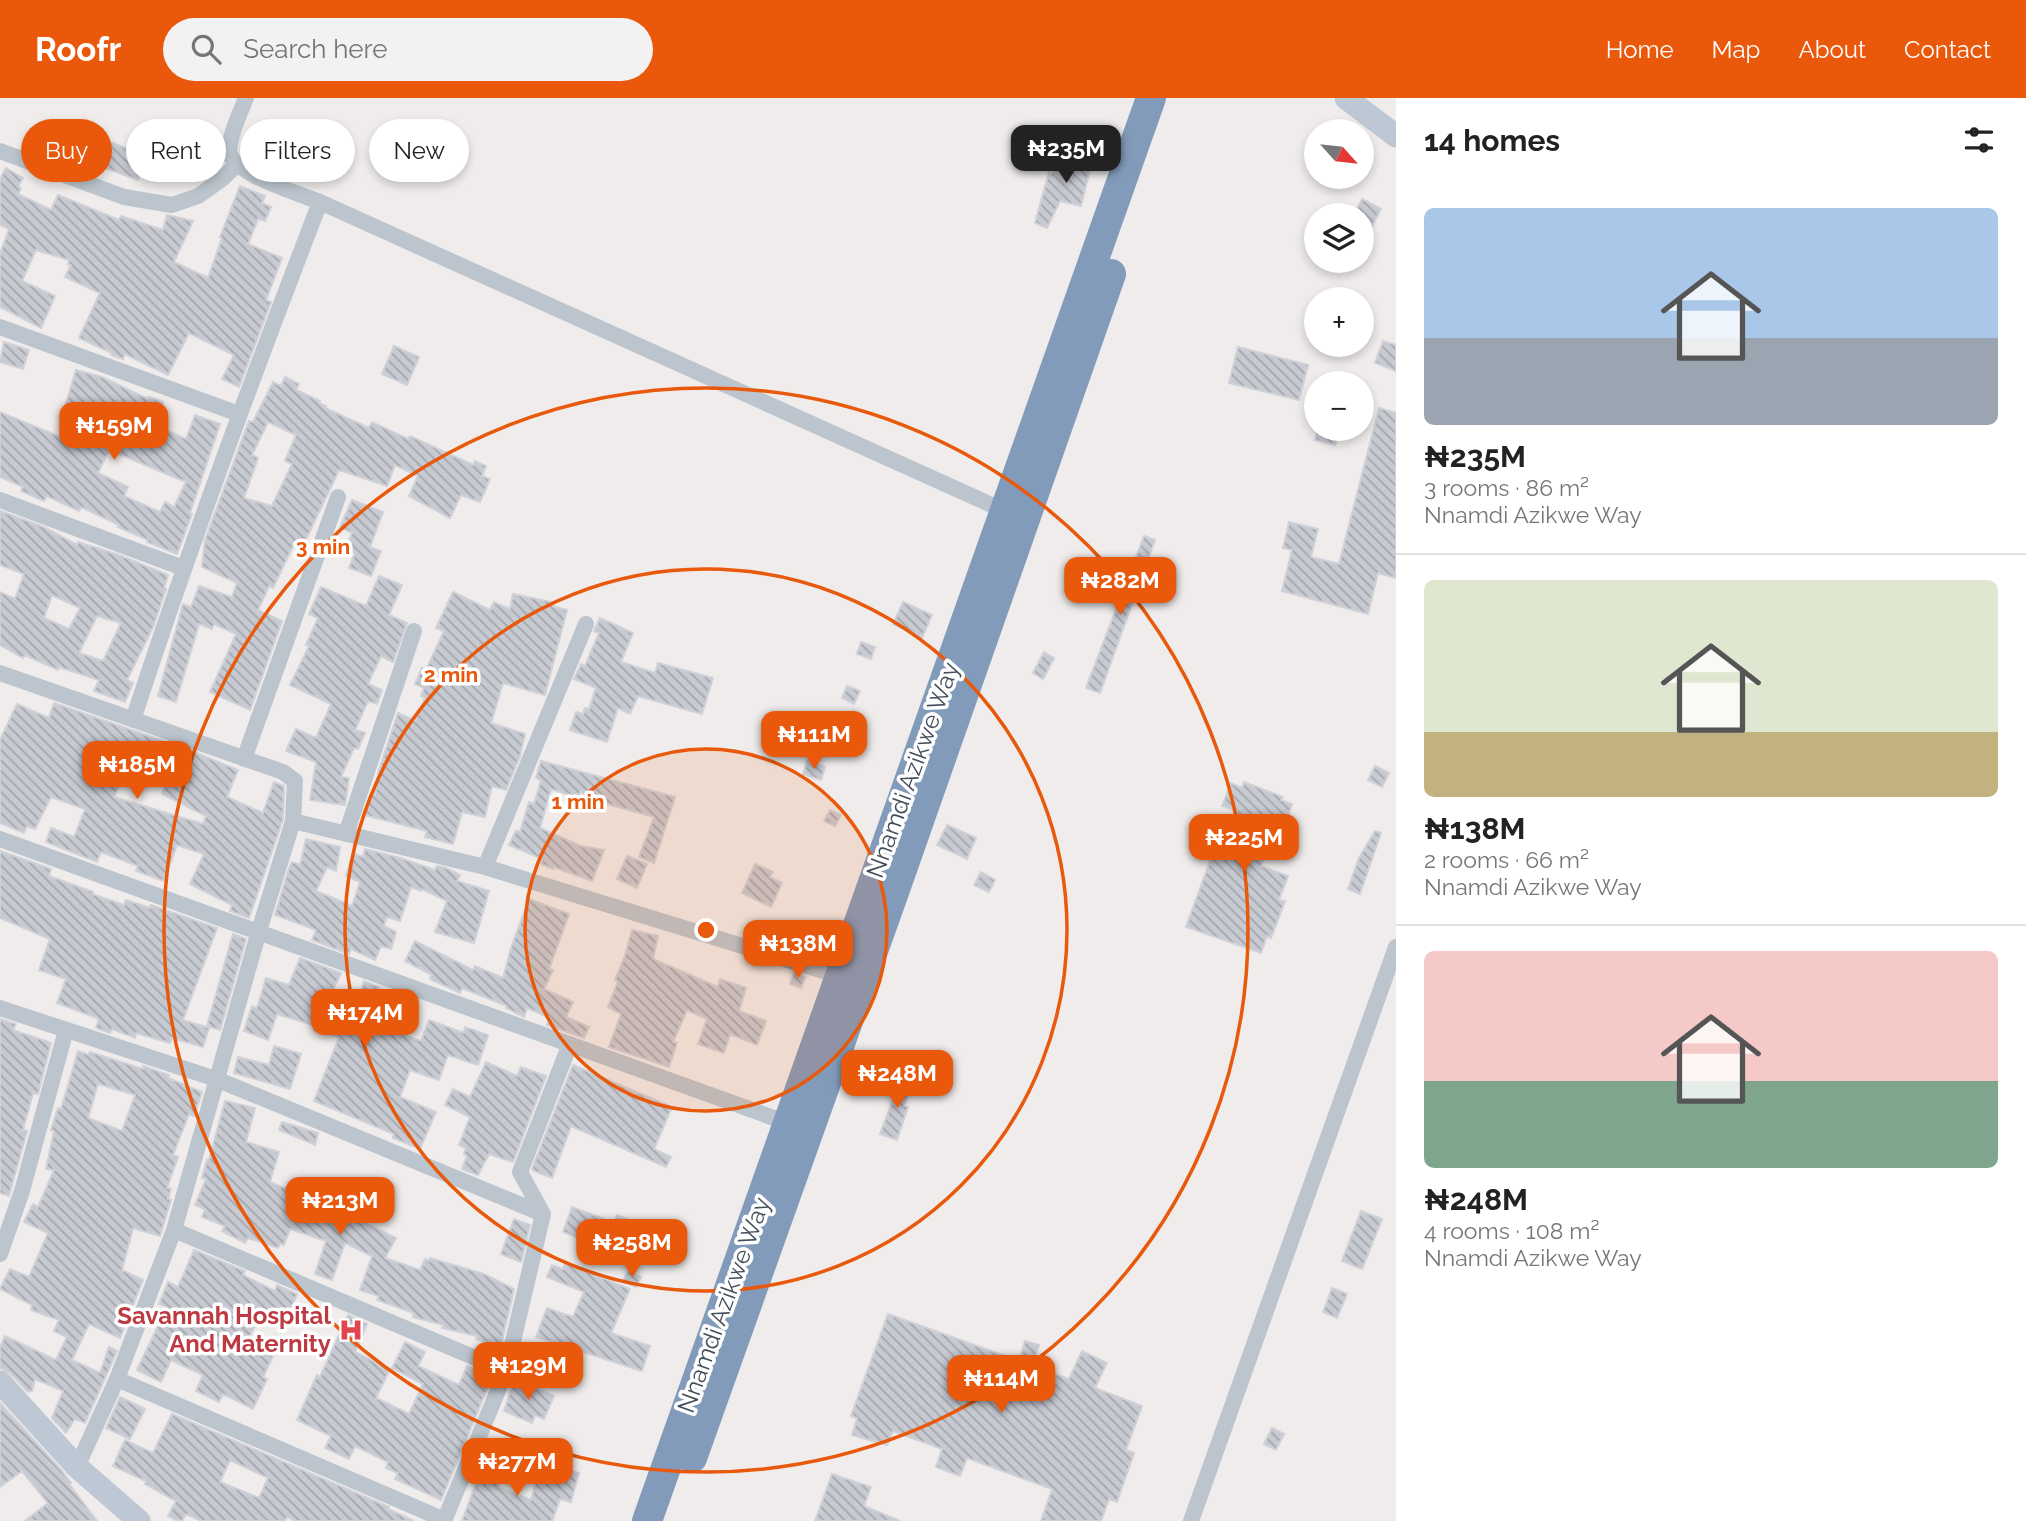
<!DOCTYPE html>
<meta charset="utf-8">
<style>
:root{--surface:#fff;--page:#f2f2f2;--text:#222;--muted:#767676;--line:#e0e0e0;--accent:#ea580c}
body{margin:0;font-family:Raleway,sans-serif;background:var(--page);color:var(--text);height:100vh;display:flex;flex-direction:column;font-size:26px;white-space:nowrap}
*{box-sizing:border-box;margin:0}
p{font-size:23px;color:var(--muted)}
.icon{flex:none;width:38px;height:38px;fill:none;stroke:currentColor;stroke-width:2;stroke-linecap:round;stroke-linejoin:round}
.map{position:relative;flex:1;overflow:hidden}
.panel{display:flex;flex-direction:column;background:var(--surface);width:630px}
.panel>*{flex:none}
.guide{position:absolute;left:21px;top:21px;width:665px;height:63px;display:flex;gap:14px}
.needle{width:46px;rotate:117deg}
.buttons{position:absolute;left:1304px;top:21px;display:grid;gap:14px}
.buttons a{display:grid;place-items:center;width:70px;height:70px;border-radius:50%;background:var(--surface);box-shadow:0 4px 10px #0003;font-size:35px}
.price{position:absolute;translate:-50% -60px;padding:0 16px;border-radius:14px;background:var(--accent);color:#fff;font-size:23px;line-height:46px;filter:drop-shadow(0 2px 4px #0008)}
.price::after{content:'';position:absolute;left:50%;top:42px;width:21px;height:16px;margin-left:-10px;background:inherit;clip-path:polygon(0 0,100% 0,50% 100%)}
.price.selected{background:#222;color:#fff}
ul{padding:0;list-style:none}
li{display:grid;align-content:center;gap:14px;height:371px;padding:0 28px}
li+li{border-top:2px solid var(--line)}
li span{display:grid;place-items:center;height:217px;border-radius:10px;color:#555}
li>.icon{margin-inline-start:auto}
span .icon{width:126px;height:126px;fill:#fffc;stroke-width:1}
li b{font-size:30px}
h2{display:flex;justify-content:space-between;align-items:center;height:84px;padding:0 28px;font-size:30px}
.pill{padding:0 24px;border-radius:32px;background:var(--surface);box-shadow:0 4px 10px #0003;font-size:24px;line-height:63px}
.pill.selected{background:var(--accent);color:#fff}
header{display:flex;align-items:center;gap:42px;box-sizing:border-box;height:98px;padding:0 35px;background:var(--accent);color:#fff}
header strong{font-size:33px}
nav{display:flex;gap:38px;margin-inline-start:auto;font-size:24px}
.search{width:490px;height:63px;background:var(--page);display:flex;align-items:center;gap:18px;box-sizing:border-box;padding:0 24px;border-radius:38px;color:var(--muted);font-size:26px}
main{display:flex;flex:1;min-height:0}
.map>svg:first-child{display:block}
.building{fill:url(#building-back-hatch);stroke:#d0d1d8;stroke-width:2;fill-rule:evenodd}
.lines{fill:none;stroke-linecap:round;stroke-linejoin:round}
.street{stroke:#bcc5ce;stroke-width:16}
.secondary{stroke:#bec8d5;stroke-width:23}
.highway{stroke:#839bbb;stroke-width:30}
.ring{fill:none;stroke:#e8590c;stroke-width:3.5}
.labels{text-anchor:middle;stroke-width:7;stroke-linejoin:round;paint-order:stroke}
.street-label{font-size:24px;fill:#444e59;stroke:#fff}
.health-label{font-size:24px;font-weight:bold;fill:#be3a42;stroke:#fff;text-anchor:end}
.centre{fill:#e8590c;stroke:#fff;stroke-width:3.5}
.ring-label{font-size:21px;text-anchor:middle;font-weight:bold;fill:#e8590c;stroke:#fff;stroke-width:7;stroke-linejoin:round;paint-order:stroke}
</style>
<header>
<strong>Roofr</strong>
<div class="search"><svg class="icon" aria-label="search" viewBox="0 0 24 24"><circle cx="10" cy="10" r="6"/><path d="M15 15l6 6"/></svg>Search here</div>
<nav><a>Home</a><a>Map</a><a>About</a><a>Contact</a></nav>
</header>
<main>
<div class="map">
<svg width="1396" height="1423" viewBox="0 0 1396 1423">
<defs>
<pattern id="building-back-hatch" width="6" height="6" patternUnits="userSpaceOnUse" patternTransform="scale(1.75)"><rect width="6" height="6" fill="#c8cad2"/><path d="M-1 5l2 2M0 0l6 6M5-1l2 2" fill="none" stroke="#a4a6ad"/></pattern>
</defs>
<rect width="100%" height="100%" fill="#efeceb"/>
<path class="building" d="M105,42L147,58L138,82L96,67Z
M1076,46L1095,51L1081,108L1060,103L1047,130L1035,125L1049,74L1052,75L1054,68L1070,71Z
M183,53L194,58L185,79L173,74Z
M6,70L23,80L18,89L21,90L18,96L51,112L58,97L119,122L121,118L163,132L167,117L193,123L174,164L208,180L222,140L220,139L240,88L265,98L262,105L271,109L265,123L258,121L248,146L282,160L266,202L271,204L239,289L222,281L234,257L189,235L168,277L125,256L123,261L111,257L112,255L79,240L100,195L65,179L71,167L68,166L69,162L36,152L22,183L55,198L41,230L0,209V156L9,131L0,127V81Z
M1362,101L1381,111L1362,149V117H1354Z
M1383,243L1396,247V273L1375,265Z
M4,244L29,252L23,271L0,264Z
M394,248L419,259L407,287L382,276Z
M1238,249L1308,267L1299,302L1229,285Z
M76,272L102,279L148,301L149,299L163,304L154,327L186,341L195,317L220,326L190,415L192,416L177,456L147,444L148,442L118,429L119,427L81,409L79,413L47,398L44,403L21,393L23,389L0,379V314L75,345L90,313L66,305ZM109,352L186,384L174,409L165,404L160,414L124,398L128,389L98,375Z
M285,279L299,286L296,292L320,303L319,305L326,308L325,310L369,330L372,324L408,341L410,338L473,367L475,363L486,368L482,378L490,381L480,404L461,397L450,420L409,398L418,378L395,367L387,388L339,372L301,452L293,448L273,490L269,488L258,512L282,523L250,612L210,594L236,536L214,526L212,531L199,526L176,604L158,598L183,506L191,509L199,488L232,499L237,485L202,469L205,442L249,323L253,324L273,284L281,288ZM268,324L296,337L285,363L292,366L272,408L244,400L258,360L252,357Z
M1379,310L1396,315V480L1378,475L1368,516L1282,493L1292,452L1283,450L1289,424L1318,431L1311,459L1339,466Z
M1318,331L1339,335L1335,347L1315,342Z
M352,402L383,414L370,449L381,453L371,478L349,470L355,455L346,451L352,435L340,429Z
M0,413L44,429L77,447L78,444L119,457L168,477L164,490L166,491L153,529L127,582L133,585L125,604L94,593L99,582L59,569L58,572L25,557L23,560L0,547V494L15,501L24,476L0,467ZM52,497L80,510L69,531L44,520ZM97,518L121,525L103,563L79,555Z
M1144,438L1155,442L1100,595L1086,590Z
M379,478L402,487L389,517L407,525L393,564L381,558L368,586L382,592L377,606L368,603L355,632L365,635L358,651L354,650L341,679L349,680L345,707L310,702L316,664L286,653L296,631L316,640L331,606L290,587L309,548L306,547L318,520L309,516L321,489L366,508Z
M453,494L490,512L494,504L510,511L513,496L552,504V508L567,512L545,597L503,585L491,625L525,636L520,658L506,692L492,688L485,719L462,714L453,746L425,739L427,733L364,717L371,695L375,696L379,672L398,615L415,623L425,600L421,598L424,590L415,586L422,570L426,572L444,533L436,530Z
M903,504L932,517L922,540L893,526Z
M600,520L633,535L621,564L655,575L658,565L713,580L702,616L638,598L630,616L618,610L607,644L570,632L576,614L583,616L585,610L589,611L596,590L574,581L581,566L585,568L599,535L594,533Z
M861,544L875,549L871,561L857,556Z
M1044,554L1054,560L1043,581L1033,575Z
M847,588L860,593L854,606L842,600Z
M54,605L189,652L238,672L227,699L263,715L274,684L284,688L283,721L249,820L230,813L232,807L190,786L204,756L177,747L164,783L136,773L138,768L101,754L97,764L46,744L51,730L74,739L85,711L51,699L35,731L27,728L24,735L0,725V642L17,606L49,620ZM138,659L170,672L162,696L206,718L203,726L114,699L124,676L128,678Z
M541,663L675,699L654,765L639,759L654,719L604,705L605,702L580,694L579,700L551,691L540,730L581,748L604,752L592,783L554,769L553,771L541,766L542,763L540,760L509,747L516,733L520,734L529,704L534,706L541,682L536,680Z
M807,663L825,669L821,682L803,676Z
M1375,668L1389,675L1382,689L1368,682Z
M1244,684L1283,699L1281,702L1292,706L1284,728L1277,725L1261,768L1288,778L1279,802L1285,803L1271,840L1267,838L1261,855L1186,829L1214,752L1222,755L1237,713L1222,708L1231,685L1242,690Z
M830,712L841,717L835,728L824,723Z
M947,727L976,740L967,761L937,747Z
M1375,733L1381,735L1360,796L1348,791L1359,760Z
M306,741L340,749L336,773L327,769L316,793L352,808L360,784L346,778L353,755L363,759L365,751L400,760L435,772L437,768L446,770L460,777L457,783L489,793L474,845L435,834L447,803L422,791L421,793L411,789L400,823L387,819L384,828L396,834L391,851L381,848L375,862L351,851L349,856L312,842L316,832L275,817L289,770L292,764L300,767Z
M0,753L51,771L49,778L93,794L92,796L124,807L126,802L150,810L151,807L217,830L183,922L209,930L203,949L172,940L170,945L136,935L135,940L112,931L110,935L96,930L99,921L57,905L66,881L39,872L50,841L0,820Z
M627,758L647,766L637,790L617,781Z
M755,766L773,774L770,779L782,785L771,809L742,795Z
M981,774L995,782L989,794L974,787Z
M529,801L569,816L549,871L553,872L544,891L573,904L566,919L589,929L584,940L547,927L550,920L527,910L524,919L506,910L507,908L462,890L460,895L430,881L432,877L405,863L415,843L473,872L475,868L503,880L511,850Z
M632,832L658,838L653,861L718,889L720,881L746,890L739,913L766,923L757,947L730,936L724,955L698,946L707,921L687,912L673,944L677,945L669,969L609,949L621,916L608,909L618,883L615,882L625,858Z
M233,836L246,841L220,932L207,928Z
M300,860L341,875L332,894L359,901L364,883L379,889L375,900L391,907L389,915H391L386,931L421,943L429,922L464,935L465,929L488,937L478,967L448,957L439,982L410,972L400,999L436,1014L420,1051L393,1040L394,1036L314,1003L339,939L314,932L316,928L277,916L268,942L244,933L252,908L257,910L266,880L289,887Z
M794,875L805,879L801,890L790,886Z
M0,921L16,926L13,932L51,945L38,996L33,995L23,1032L27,1033L9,1098L0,1095Z
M274,948L301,956L290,991L234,975L238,959L269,967Z
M78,953L89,957L90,954L143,971V968L169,977L168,980L202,994L194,1018L189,1016L173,1057L178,1059L167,1090L171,1091L168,1101L171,1102L160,1138L133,1130L122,1172L143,1182L120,1240L89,1226L72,1262L100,1275L109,1249L117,1253L85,1325L75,1321L66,1335L52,1320L63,1293L35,1281L32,1293L28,1294L10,1275L0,1270V1249L5,1238L56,1262L67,1239L54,1233L59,1222L31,1212L32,1207L0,1191L10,1171L29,1179L48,1135L24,1124L33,1106L38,1109L54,1072L46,1071L54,1033L51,1032L58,1010L61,1011ZM98,986L135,997L122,1033L88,1020Z
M486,964L517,978L521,969L546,978L513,1064L489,1056L478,1077L462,1071L467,1058L464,1056L466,1050L459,1047L470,1019L445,1007L453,991L470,999Z
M573,967L672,1009L654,1051L671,1059L666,1069L571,1028L552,1080L534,1073L532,1071Z
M902,977L913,981L904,1008L908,1009L897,1042L880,1036Z
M225,1003L255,1010L246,1044L279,1054L270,1084L301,1097L300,1100L332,1110L331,1112L362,1123L396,1140L385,1160L420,1172L425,1161L429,1163L430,1160L484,1176L514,1191L501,1247L493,1244V1246L476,1241L477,1238L442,1230L443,1227L413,1219L414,1215L377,1202L379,1198L360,1192L372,1158L345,1145L332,1182L315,1176L326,1143L290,1131L284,1147L280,1146L278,1150L248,1140L245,1145L222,1133L225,1128L202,1119L205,1111L195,1107L206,1081L202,1080L207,1062H209Z
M282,1024L318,1035L315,1047L279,1032Z
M572,1109L614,1125L617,1117L654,1132L642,1163L563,1134Z
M1361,1113L1382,1121L1362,1171L1342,1163Z
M514,1121L530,1127L521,1164L501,1156Z
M194,1152L245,1173L243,1177L275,1193L277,1187L297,1196L285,1225L261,1215L247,1244L274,1256L263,1279L267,1281L253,1311L223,1296L219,1304L196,1293L203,1277L171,1262L161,1284L137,1272L167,1209L159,1206L168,1184L178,1189Z
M565,1165L630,1191L611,1235L650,1248L642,1273L536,1239L547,1210L573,1219L584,1194L547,1179L552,1167L563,1171Z
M628,1173L641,1179L636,1189L623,1183Z
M1332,1190L1347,1196L1337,1220L1323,1214Z
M888,1216L1019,1263L1025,1243L1039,1247L1032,1268L1069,1281L1082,1253L1107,1265L1095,1290L1142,1308L1126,1352L1134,1355L1117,1404L1109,1401L1101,1423H1041L1052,1391L967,1360L960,1378L936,1369L942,1351L893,1333L887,1347L852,1337L857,1320L851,1318Z
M348,1217L367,1226L355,1254L390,1271L376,1300L409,1316L423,1286L392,1270L405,1244L425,1254L418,1268L459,1287L467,1268L492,1279L441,1402L395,1381L398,1375L386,1370L388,1364L355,1348L349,1361L325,1350L331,1338L297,1322L317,1277L320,1279Z
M517,1282L554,1298L544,1321L535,1317L532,1325L504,1313L513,1285L516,1286Z
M120,1299L145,1311L130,1341L106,1330Z
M0,1305L62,1373L71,1385L69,1386L97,1423H25L48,1405L22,1373L0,1389Z
M172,1316L389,1409L388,1411L414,1423H296L287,1419L285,1423H201L186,1416L182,1423H178L168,1418L176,1403L145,1386L146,1383L113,1368L125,1342L153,1355ZM230,1362L268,1380L259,1400L220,1384Z
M1272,1330L1284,1336L1276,1352L1264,1346Z
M484,1363L505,1371L498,1389L531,1402L538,1375L562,1382L565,1371L579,1375L571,1404L560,1401L552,1423H462Z
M832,1376L871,1389L864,1408L900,1423H815Z"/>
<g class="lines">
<path class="street" d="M246,0C241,13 226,44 230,57C238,77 300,96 320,104L1005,413
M0,53L124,99L172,107L198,98L222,81L237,66
M0,229L239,316
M0,402L183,470
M0,575L283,674L295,683L293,723L259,833L174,1132L117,1281L77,1369
M133,622C190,447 254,276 320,104
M244,661L338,399
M293,723L485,769L840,878
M346,736L414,533
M0,741L788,1025
M485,769L586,526
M0,910L216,981L543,1116
M174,1132L506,1273
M0,1156L22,1093L66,932
M117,1281L445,1422
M444,1423L506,1273L543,1116L520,1074L570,946
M1191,1423L1396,849"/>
<path class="secondary" d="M1346,0L1396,38
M0,1284L77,1369L139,1423"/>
<path class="highway" d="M692,1360L893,797L1111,176
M647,1423L1151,0"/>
</g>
<circle cx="706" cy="832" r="181" fill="#e8590c" fill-opacity=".12"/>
<g class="ring">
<circle cx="706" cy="832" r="181"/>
<circle cx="706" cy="832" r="361"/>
<circle cx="706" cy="832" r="542"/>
</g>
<defs>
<g id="hospital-bare" transform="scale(1.89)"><path d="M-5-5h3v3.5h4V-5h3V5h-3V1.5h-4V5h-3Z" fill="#e0444e" stroke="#fff" stroke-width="2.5" paint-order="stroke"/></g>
</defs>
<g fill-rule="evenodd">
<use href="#hospital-bare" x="351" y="1232"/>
</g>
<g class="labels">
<g class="street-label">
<text transform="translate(913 672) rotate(-70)" y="8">Nnamdi Azikwe Way</text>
<text transform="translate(724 1207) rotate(-70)" y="8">Nnamdi Azikwe Way</text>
</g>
<g class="health-label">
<text x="331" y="1226">Savannah Hospital<tspan x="331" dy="28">And Maternity</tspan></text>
</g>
</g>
<circle cx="706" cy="832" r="10" class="centre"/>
<g class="ring-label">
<text x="323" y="456">3 min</text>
<text x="451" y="584">2 min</text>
<text x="578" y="711">1 min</text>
</g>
</svg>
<div class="buttons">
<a><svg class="needle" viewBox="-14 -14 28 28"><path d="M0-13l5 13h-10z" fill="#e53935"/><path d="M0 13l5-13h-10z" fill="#767676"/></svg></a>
<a><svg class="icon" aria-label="layers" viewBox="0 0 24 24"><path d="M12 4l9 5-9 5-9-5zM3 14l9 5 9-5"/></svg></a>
<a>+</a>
<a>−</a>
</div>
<b class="price selected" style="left:1066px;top:87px">₦235M</b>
<b class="price" style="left:114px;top:364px">₦159M</b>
<b class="price" style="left:1120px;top:519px">₦282M</b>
<b class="price" style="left:814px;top:673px">₦111M</b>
<b class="price" style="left:137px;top:703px">₦185M</b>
<b class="price" style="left:1244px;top:776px">₦225M</b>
<b class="price" style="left:798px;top:882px">₦138M</b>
<b class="price" style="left:365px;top:951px">₦174M</b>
<b class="price" style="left:897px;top:1012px">₦248M</b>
<b class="price" style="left:340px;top:1139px">₦213M</b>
<b class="price" style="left:632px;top:1181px">₦258M</b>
<b class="price" style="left:528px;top:1304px">₦129M</b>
<b class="price" style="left:1001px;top:1317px">₦114M</b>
<b class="price" style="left:517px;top:1400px">₦277M</b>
<div class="guide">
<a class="pill selected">Buy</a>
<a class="pill">Rent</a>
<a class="pill">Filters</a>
<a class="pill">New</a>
</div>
</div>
<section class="panel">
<h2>14 homes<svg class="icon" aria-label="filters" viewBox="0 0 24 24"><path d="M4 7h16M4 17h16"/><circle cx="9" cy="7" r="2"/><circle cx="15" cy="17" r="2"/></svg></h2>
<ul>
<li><span style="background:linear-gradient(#a9c7e8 60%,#9aa5b1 0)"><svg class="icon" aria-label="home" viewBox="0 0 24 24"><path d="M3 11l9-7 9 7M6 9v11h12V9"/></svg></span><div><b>₦235M</b><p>3 rooms · 86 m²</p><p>Nnamdi Azikwe Way</p></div></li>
<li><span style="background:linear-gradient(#dfe7d0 70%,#c2b280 0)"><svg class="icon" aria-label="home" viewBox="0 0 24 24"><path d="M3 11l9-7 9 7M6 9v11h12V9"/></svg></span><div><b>₦138M</b><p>2 rooms · 66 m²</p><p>Nnamdi Azikwe Way</p></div></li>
<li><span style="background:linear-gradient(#f6c9c9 60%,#7fa58c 0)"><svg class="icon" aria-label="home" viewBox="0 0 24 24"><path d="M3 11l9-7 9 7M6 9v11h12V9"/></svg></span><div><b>₦248M</b><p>4 rooms · 108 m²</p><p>Nnamdi Azikwe Way</p></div></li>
</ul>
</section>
</main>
